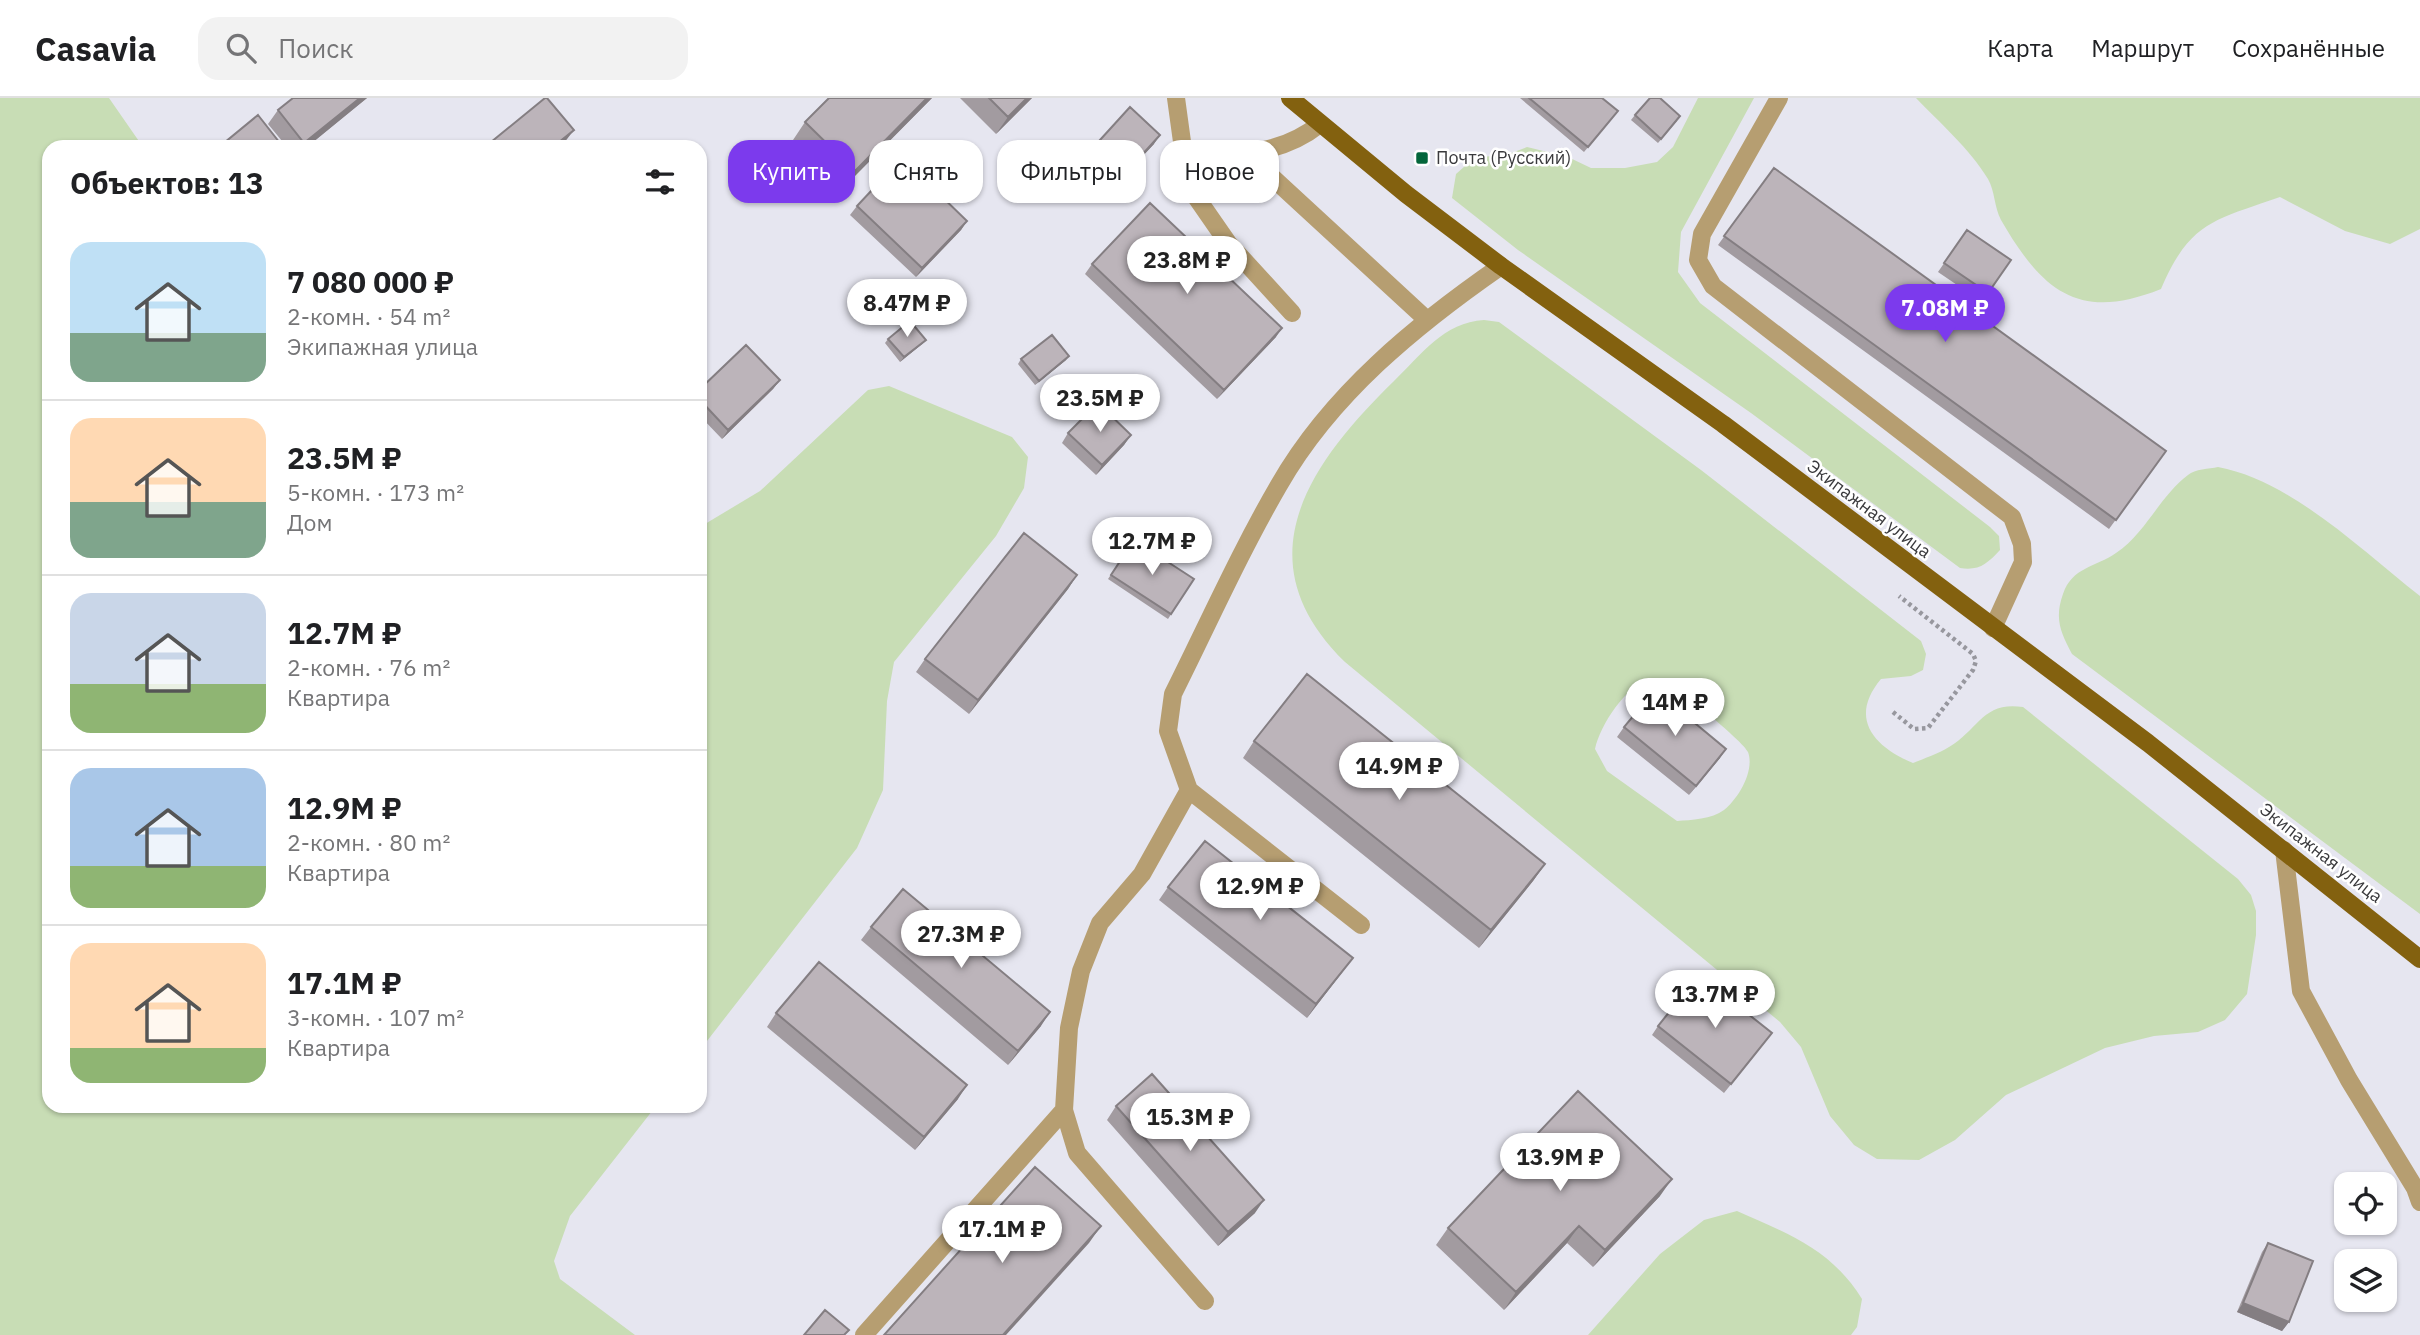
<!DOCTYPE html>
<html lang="ru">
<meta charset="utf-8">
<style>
:root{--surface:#fff;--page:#f2f2f2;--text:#202124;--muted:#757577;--line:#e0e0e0;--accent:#7c3aed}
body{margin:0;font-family:"IBM Plex Sans",sans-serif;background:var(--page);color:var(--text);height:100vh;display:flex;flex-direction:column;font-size:26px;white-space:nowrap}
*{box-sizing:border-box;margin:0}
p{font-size:23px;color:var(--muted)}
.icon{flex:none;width:38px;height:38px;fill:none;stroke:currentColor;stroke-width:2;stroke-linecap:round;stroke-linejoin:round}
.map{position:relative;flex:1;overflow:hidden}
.side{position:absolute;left:42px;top:42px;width:665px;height:973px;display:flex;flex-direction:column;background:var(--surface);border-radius:21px;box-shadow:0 2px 5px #0004}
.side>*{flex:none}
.hud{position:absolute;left:728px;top:42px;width:665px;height:63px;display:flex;gap:14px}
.controls{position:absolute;left:2334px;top:1074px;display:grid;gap:14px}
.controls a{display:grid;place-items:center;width:63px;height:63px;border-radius:14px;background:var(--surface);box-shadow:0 2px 5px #0004;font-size:35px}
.price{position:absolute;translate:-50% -60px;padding:0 16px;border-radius:24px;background:#fff;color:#222;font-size:23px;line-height:46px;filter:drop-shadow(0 2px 4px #0008)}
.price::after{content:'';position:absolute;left:50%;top:42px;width:21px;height:16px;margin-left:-10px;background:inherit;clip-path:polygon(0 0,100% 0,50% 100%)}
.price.selected{background:var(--accent);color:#fff}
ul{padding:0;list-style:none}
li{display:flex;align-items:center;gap:21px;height:175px;padding:0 28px}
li+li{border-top:2px solid var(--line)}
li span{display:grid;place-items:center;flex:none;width:196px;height:140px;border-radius:21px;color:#555}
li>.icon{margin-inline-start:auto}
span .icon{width:84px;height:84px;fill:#fffc;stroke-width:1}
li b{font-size:30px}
h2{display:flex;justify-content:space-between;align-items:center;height:84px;padding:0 28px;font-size:30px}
.tag{padding:0 24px;border-radius:21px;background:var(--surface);box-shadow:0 2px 5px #0004;font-size:24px;line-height:63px}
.tag.selected{background:var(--accent);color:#fff}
header{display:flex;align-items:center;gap:42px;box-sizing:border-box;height:98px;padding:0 35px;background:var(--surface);border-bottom:2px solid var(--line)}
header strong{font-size:33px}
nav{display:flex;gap:38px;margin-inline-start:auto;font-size:24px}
.search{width:490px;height:63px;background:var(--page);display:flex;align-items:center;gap:18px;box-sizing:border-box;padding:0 24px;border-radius:21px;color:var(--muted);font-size:26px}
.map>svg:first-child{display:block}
.green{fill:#c8ddb5;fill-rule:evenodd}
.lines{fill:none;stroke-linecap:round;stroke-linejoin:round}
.path{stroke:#97979e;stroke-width:4.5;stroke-dasharray:3.5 3.5;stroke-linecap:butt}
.minor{stroke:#b69e71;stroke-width:18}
.major{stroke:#83610f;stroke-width:18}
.wall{fill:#a29ba0}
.shaded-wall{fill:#847e82}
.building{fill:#bcb4ba;stroke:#847e82;stroke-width:2}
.poi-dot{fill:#04663b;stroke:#fff;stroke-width:2.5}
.labels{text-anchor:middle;stroke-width:5;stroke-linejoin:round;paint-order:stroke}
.poi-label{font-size:18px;fill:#3a3a3d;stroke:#fff;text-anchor:start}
.street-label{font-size:18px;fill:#3a3a3d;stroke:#fff}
</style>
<header>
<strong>Casavia</strong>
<div class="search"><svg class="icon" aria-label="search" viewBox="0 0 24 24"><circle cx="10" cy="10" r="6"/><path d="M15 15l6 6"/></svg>Поиск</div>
<nav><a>Карта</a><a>Маршрут</a><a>Сохранённые</a></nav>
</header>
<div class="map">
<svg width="2420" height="1237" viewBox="0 0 2420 1237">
<rect width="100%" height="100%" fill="#e6e6f0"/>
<path class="green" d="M0,0H109L143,49H49V1008H656L570,1118L554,1163L560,1181L635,1237H0Z
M1698,0H1754L1681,134L1678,174L1700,205L1990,429L1999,438L2000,452C1987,466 1979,473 1960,470L1751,315L1518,152L1452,100L1456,76L1474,60L1509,56L1527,49L1568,59L1591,70H1625L1657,64L1673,49Z
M1916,0H2420V131L2390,146L2345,133L2280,99C2215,122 2190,123 2161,191C2079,224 2042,193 2001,122C1994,109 1995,93 1988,81C1970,51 1940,25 1916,0Z
M1484,222L1499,224L1701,372L1921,543L1926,556L1923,572L1911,578L1881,581C1849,619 1872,648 1913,665C1925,660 1938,656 1949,649C1979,631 1983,603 2023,609L2238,781L2251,797L2256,813V837L2247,896L2225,922L2198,934L2154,938L2105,950L2006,997L1955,1042L1919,1062L1877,1061L1854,1047L1830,1018L1801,949L1780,924L1345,564C1241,462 1309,366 1394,283C1421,257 1444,224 1484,222ZM1650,580C1655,581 1661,581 1666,584C1678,590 1744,644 1748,654C1755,673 1738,701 1724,712C1712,721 1691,722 1677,723L1607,673L1595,651C1600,627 1626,588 1650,580Z
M889,288L1012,339L1028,359L1024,390L996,438L894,564L887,603L883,692L857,750L700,952V429L760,393L868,292Z
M2218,369C2292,383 2361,452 2420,498V816L2072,556C2061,535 2054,521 2063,496C2072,469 2096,469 2116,455C2146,435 2159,399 2188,377C2195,371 2209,371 2218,369Z
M1737,1113C1789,1136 1831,1151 1862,1201L1857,1229L1851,1237H1588L1660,1156L1704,1122Z"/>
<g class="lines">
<path class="path" d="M1893,614L1914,631L1928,630L1973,572L1976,563L1973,556L1899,498"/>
<path class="minor" d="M1176,0L1183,51C1230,61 1281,57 1320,26
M1779,0L1702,136L1698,162L1713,188L2012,419L2022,446L2023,464L1993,530
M1183,51L1194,96L1228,145L1292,215
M1247,56L1426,221
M1189,692L1142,776L1100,825L1081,873L1069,930L1064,1012L1077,1055L1205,1203
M2284,752L2301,893L2349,982L2415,1090L2420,1104
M1361,827L1189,692L1168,633L1173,596C1208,526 1240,454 1279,387C1331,296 1416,227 1501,168
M864,1237L1064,1012"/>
<path class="major" d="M1290,0L1406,96L1501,168L1723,326L2148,645L2420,861"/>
</g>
<path class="wall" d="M293,0H367L307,49H287L268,26L278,12Z
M829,0H932L843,90L793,42L805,24Z
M960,0H1032L996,36Z
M1520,0H1602L1614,18L1584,54Z
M1635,17L1677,23L1658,45L1631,22Z
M1100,42L1154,46L1123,79L1093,51Z
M1774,70L2166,353L2109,431L1718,147Z
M857,108L967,123L961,132L916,179L850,117Z
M1967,132L2011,162L1982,204L1938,174Z
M1092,166L1276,239L1217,301L1085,176Z
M888,241L926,242L922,246L900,264L885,245Z
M1021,261L1066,262L1035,287L1018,266Z
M780,282L773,291L722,341L700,318V291Z
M1068,335L1131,337L1124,347L1096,377L1062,345Z
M1134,442L1194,481L1168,521L1108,481Z
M1077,477L1068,491L969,616L916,574L925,561Z
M1624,629L1720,660L1689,697L1617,639Z
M1254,643L1545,766L1533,783L1479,850L1243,660Z
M1168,789L1353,860L1307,920L1159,802Z
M871,829L1041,928L1008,967L861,842Z
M776,915L958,1001L915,1052L767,929Z
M1658,928L1765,944L1724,995L1652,937Z
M1116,1008L1255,1115L1218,1148L1107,1022Z
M1660,1098L1593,1169L1567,1145L1504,1212L1436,1147L1448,1130Z
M2268,1145L2289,1224L2282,1233L2237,1214L2262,1154Z"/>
<path class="shaded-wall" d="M360,0H367L307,49H302L304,45Z
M927,0H932L843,90L855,73Z
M1027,0H1032L996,36L1008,19Z
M574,32L564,45L560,49H553Z
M1160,37L1154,46L1123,79L1130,70Z
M967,123L961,132L916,179L922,170Z
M1282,230L1276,239L1217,301L1224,292Z
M926,242L922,246L900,264L904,259Z
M1069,258L1066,262L1035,287L1039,283Z
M780,282L773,291L722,341L728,332Z
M1131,337L1124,347L1096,377L1102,367Z
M1077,477L1068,491L969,616L978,602Z
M1726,651L1720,660L1689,697L1696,688Z
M1545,766L1533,783L1479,850L1491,832Z
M1353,860L1343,873L1307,920L1316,906Z
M1050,914L1041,928L1008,967L1018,953Z
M967,987L958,1001L915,1052L924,1039Z
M1672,1081L1660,1098L1593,1169L1605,1152Z
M1264,1102L1255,1115L1218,1148L1228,1134Z
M1101,1128L1089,1145L1006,1237H1003Z
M1579,1128L1567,1145L1504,1212L1516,1194Z
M2243,1205L2289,1224L2282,1233L2237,1214Z"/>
<path class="building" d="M293,0H360L304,45L278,12Z
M545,0H547L574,32L553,49H485Z
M829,0H927L855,73L805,24Z
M989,0H1027L1008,19Z
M1529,0H1602L1618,13L1588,49Z
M1650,0H1660L1680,18L1661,41L1635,17Z
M1130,9L1160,37L1130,70L1100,42Z
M258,17L283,49H227L224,45Z
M902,60L967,123L922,170L857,108Z
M1774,70L2166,353L2116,422L1724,138Z
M1150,105L1282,230L1224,292L1092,166Z
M1967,132L2011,162L1988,195L1944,165Z
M910,223L926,242L904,259L888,241Z
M1052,237L1069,258L1039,283L1021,261Z
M746,247L780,282L728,332L700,302V291Z
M1098,305L1131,337L1102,367L1068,335Z
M1024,435L1077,477L978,602L925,561Z
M1134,442L1194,481L1171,516L1111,477Z
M1307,576L1545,766L1491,832L1254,643Z
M1655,592L1726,651L1696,688L1624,629Z
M1205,743L1353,860L1316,906L1168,789Z
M903,791L1050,914L1018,953L871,829Z
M819,864L967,987L924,1039L776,915Z
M1699,877L1772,935L1731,986L1658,928Z
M1152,976L1264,1102L1228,1134L1116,1008Z
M1578,993L1672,1081L1605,1152L1579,1128L1516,1194L1448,1130Z
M1035,1069L1101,1128L1003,1237H884Z
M2268,1145L2313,1163L2289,1224L2243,1205Z
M825,1212L849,1232L844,1237H804Z"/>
<rect class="poi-dot" x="1415" y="53" width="14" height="14" rx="3.5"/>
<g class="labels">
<g class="poi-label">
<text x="1436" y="66">Почта (Русский)</text>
</g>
<g class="street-label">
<text transform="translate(1869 411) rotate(37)" y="6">Экипажная улица</text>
<text transform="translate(2321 755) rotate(38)" y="6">Экипажная улица</text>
</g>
</g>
</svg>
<div class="controls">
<a><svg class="icon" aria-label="locate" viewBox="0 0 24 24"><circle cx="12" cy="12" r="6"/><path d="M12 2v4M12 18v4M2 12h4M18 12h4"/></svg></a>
<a><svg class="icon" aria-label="layers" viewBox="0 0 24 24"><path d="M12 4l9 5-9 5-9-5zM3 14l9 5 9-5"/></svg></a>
</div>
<b class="price" style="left:1187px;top:198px">23.8M ₽</b>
<b class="price" style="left:907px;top:241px">8.47M ₽</b>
<b class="price selected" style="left:1945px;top:246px">7.08M ₽</b>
<b class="price" style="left:1100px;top:336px">23.5M ₽</b>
<b class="price" style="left:1152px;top:479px">12.7M ₽</b>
<b class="price" style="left:1675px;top:640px">14M ₽</b>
<b class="price" style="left:1399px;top:704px">14.9M ₽</b>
<b class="price" style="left:1260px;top:824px">12.9M ₽</b>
<b class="price" style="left:961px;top:872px">27.3M ₽</b>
<b class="price" style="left:1715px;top:932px">13.7M ₽</b>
<b class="price" style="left:1190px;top:1055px">15.3M ₽</b>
<b class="price" style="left:1560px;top:1095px">13.9M ₽</b>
<b class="price" style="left:1002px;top:1167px">17.1M ₽</b>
<div class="hud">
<a class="tag selected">Купить</a>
<a class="tag">Снять</a>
<a class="tag">Фильтры</a>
<a class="tag">Новое</a>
</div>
<section class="side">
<h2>Объектов: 13<svg class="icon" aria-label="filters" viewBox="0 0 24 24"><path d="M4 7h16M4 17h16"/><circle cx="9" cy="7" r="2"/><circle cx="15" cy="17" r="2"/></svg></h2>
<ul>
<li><span style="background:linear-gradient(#bfe0f5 65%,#7fa58c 0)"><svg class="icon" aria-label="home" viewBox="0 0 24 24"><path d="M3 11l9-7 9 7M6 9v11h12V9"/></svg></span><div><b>7 080 000 ₽</b><p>2-комн. · 54 m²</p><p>Экипажная улица</p></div></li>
<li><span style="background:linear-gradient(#ffd9b3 60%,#7fa58c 0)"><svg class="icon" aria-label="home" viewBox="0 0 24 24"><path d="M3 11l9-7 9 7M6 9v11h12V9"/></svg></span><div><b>23.5M ₽</b><p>5-комн. · 173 m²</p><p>Дом</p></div></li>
<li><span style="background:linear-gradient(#c9d6e8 65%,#8fb573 0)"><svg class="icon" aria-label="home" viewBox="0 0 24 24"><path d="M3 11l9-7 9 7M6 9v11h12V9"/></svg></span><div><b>12.7M ₽</b><p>2-комн. · 76 m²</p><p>Квартира</p></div></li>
<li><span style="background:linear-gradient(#a9c7e8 70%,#8fb573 0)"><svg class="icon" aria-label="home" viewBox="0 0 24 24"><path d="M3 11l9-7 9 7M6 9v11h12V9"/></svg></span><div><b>12.9M ₽</b><p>2-комн. · 80 m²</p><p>Квартира</p></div></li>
<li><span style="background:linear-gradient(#ffd9b3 75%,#8fb573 0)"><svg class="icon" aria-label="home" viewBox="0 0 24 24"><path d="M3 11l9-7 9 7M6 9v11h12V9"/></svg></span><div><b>17.1M ₽</b><p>3-комн. · 107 m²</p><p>Квартира</p></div></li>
</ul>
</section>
</div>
